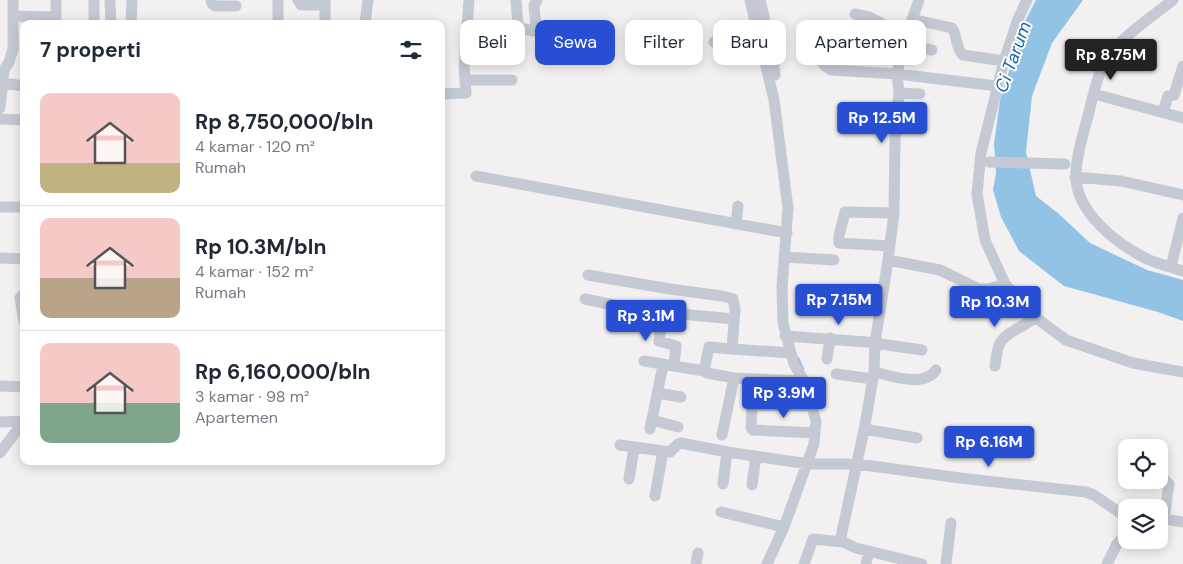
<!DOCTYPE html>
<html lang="id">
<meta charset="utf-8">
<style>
:root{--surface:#fff;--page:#f6f6f7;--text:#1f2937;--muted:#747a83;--line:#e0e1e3;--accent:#284fd3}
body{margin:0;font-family:"DM Sans",sans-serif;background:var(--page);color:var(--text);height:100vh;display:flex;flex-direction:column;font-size:19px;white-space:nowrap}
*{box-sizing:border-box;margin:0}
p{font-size:16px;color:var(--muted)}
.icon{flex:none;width:28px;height:28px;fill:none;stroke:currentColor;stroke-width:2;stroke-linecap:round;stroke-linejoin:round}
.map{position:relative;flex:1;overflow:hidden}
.panel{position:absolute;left:20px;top:20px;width:425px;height:445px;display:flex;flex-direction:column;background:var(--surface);border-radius:10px;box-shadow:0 2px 12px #0003}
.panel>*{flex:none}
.banner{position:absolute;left:460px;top:20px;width:475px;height:45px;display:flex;gap:10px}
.fabs{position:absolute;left:1118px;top:439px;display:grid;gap:10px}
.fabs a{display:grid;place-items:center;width:50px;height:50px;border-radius:10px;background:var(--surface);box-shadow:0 2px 12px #0003;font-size:25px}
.price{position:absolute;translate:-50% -42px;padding:0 11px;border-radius:5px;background:var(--accent);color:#fff;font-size:16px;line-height:32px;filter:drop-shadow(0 1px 2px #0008)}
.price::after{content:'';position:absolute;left:50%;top:30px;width:15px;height:11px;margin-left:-8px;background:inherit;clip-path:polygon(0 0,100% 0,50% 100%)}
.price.selected{background:#222;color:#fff}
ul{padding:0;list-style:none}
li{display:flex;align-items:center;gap:15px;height:125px;padding:0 20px}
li+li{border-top:1px solid var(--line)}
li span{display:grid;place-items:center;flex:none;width:140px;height:100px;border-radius:10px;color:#555}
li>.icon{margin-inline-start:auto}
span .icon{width:60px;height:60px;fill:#fffc;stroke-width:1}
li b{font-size:21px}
h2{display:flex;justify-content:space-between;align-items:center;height:60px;padding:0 20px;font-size:21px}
.pill{padding:0 18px;border-radius:10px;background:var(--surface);box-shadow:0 2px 12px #0003;font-size:18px;line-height:45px}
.pill.selected{background:var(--accent);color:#fff}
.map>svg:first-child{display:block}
.water{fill:#92c3e5}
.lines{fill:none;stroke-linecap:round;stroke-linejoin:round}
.stream{stroke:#92c3e5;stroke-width:2.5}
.minor{stroke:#c4c9d3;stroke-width:11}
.labels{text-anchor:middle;stroke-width:4;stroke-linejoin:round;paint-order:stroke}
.water-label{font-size:18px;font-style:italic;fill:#18679f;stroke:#fff}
</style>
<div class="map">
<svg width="1183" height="564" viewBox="0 0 1183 564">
<rect width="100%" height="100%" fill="#f2f0f0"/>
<path class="water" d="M1036,0H1083L1052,43L1032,96L1026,152L1036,196L1059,214L1090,243L1147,270L1183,280V321L1158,312L1064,286L1019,251L1001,217L993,190L996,173L994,144L1000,100L1024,23Z"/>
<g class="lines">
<path class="stream" d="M798,358L803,369"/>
<path class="minor" d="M110,0L111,24
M211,0L212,4L215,6H236
M298,0L301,5H325
M325,0V24
M516,0L518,26L520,28L534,31L536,29L534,6L537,0
M750,0L774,100L788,208L782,287L783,323L791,353L794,364L804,381L816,421L814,444L784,527L767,564
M760,0L772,49L775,75
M919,0L903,45L897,74L899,93L895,137L894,213L888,260L875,343L874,372L865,425L841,537L843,542L856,548L922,564
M1027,0L1018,19L1004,61L981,153L977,194L985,240L1005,284L1035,317L1066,340L1133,363L1183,372
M1173,0C1153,16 1131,30 1114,49C1098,67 1094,93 1088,116C1083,135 1076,156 1076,175C1075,212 1117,244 1147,259C1158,264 1171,267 1183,271
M855,14L869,17L906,36
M13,16L56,17L55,24
M56,17V0
M912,19L952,28C958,37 955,47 963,55L1004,61
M94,24V0
M131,24L132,0
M278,24V0
M365,24L368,0
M817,34C817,49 816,62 831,70L897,74L997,86
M714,42L743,45L761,44
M903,45L932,50
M465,80H512
M3,83L24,86
M899,93L920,94
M441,94L466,93L464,68L469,0
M1094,94L1183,118
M0,108L4,70L9,62L13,49V0
M1163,112L1168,96L1174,95L1183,66
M0,119L24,120
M989,162L1065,164
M476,176L787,233
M1075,177L1121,181L1183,195
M0,207H24
M736,224L738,206
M890,246L839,243V236L845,212L894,213
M785,257L834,260
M0,258L24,259
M888,260L940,270L979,289H988L1005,284
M1171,267L1183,218
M588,275L670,289L722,296L733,299L735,309L732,349L791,353
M24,294L20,298L24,321
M585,299L638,310L734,319
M663,313L659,341L676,346L674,366
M785,336L867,342L922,350
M732,349L709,347L704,371L707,373L734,378L804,381
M827,359L830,338
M644,361L704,371
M995,366C996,358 997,349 1000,343C1007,331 1025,327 1035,317
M874,372C892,376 924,388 936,370
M836,374L873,379
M0,386L24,387
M657,393L681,397
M813,406L753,405L752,407L751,428L753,430L815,433
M652,420L678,427
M0,422L24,421
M650,429L663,365
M864,429L917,438
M722,435L734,378
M620,445L670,452L678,444L681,443L727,452L809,464H857L960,478L1086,492L1094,495L1126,517
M0,453L24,421
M629,479L634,448
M1162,481H1166L1169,484L1164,519
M723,484L727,452
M752,485L756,456
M655,496L663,451
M721,512L784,527
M1159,518L1183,522
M696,564L698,553
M804,564L813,539L843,542
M866,564L869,551
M946,564L951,523
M1107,564L1117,544L1126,534"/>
</g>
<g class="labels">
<g class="water-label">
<text transform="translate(1013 57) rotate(-70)" y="6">Ci Tarum</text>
</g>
</g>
</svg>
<div class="fabs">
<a><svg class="icon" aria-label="locate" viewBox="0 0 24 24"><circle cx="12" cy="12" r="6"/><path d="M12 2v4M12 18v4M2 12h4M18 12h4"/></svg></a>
<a><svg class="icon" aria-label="layers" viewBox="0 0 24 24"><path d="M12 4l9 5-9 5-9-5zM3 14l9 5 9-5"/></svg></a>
</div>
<b class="price selected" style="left:1111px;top:81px">Rp 8.75M</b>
<b class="price" style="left:882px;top:144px">Rp 12.5M</b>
<b class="price" style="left:839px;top:326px">Rp 7.15M</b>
<b class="price" style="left:995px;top:328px">Rp 10.3M</b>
<b class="price" style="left:646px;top:342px">Rp 3.1M</b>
<b class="price" style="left:784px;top:419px">Rp 3.9M</b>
<b class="price" style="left:989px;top:468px">Rp 6.16M</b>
<div class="banner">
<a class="pill">Beli</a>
<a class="pill selected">Sewa</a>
<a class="pill">Filter</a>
<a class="pill">Baru</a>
<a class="pill">Apartemen</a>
</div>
<section class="panel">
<h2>7 properti<svg class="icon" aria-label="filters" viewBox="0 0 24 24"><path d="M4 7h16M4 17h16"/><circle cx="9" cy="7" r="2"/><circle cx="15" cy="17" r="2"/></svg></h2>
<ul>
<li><span style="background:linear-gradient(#f6c9c9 70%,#c2b280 0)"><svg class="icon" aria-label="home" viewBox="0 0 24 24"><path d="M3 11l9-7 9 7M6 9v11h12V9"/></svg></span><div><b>Rp 8,750,000/bln</b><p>4 kamar · 120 m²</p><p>Rumah</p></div></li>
<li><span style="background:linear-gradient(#f6c9c9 60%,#b9a48a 0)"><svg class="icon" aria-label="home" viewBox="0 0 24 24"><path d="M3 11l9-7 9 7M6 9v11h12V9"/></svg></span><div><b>Rp 10.3M/bln</b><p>4 kamar · 152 m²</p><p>Rumah</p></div></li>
<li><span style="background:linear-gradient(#f6c9c9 60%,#7fa58c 0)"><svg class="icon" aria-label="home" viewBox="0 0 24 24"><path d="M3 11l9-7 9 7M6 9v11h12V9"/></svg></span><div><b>Rp 6,160,000/bln</b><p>3 kamar · 98 m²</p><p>Apartemen</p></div></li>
</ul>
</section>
</div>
